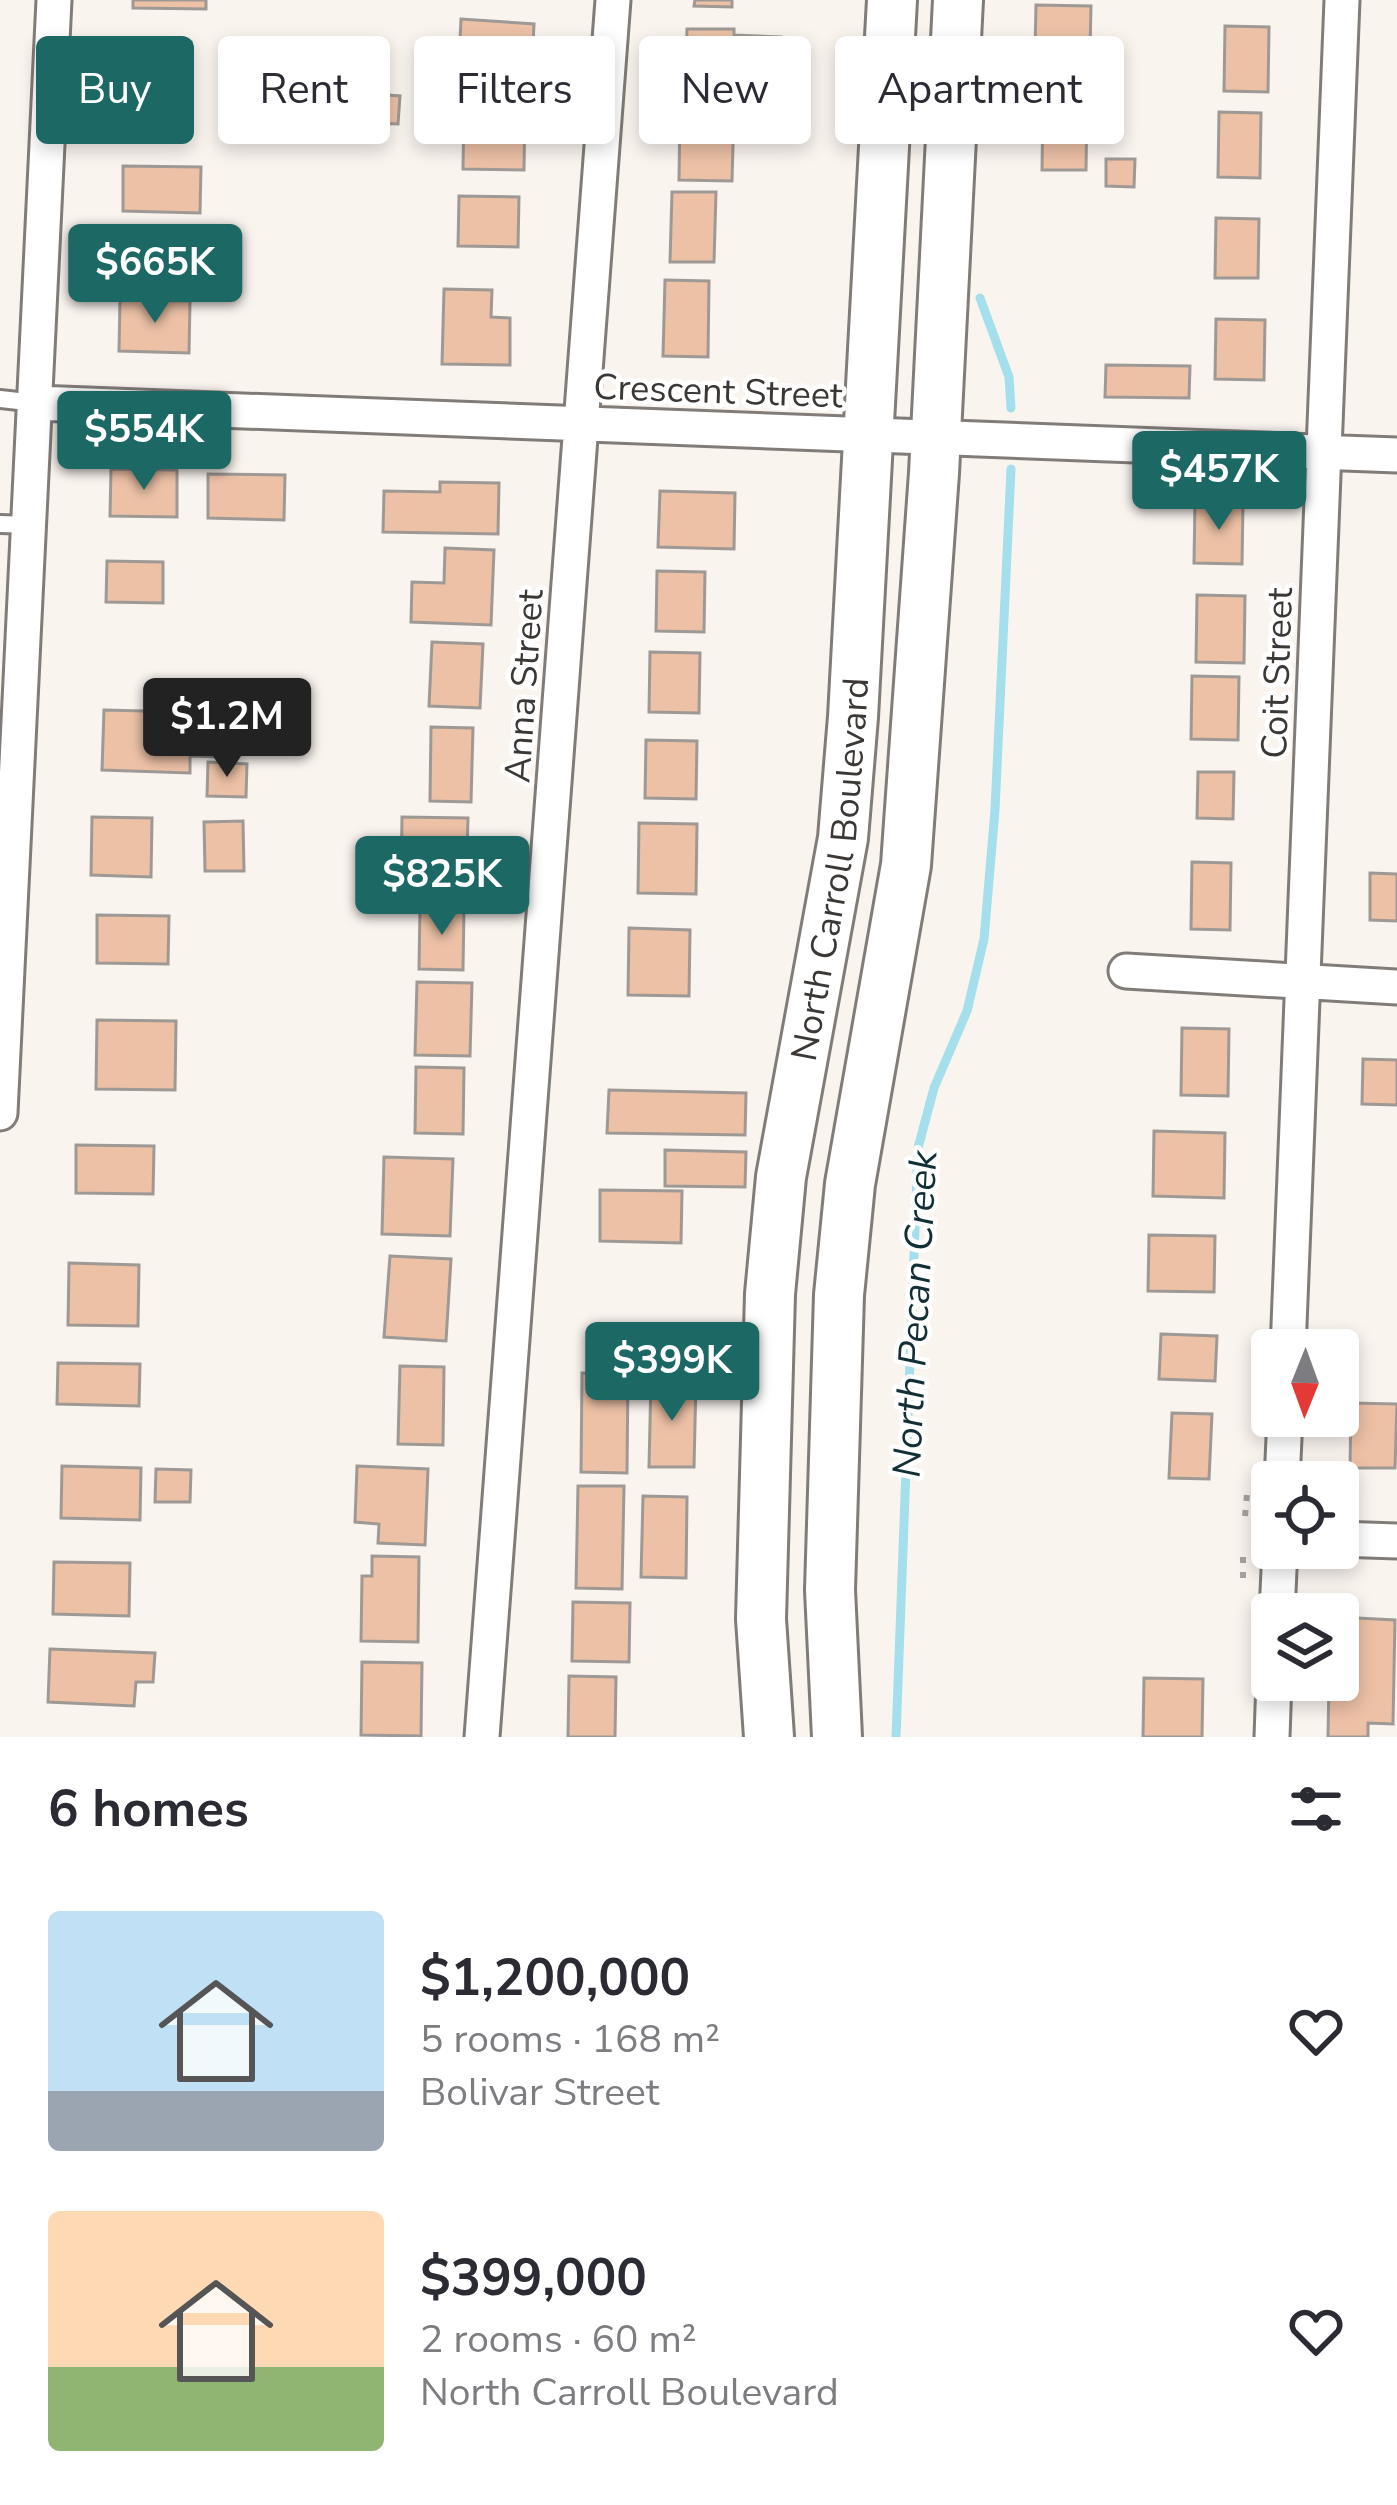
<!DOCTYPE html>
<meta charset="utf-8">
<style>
:root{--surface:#fff;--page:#f7f7f7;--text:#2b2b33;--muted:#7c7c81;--accent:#1c6864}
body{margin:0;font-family:"Nunito Sans",sans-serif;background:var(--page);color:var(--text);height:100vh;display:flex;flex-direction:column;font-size:45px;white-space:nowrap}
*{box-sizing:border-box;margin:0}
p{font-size:39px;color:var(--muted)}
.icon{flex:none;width:66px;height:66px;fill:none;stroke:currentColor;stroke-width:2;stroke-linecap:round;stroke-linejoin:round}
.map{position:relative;height:1737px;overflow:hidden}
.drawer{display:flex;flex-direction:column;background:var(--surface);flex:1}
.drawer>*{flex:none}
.guide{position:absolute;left:36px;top:36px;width:1326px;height:108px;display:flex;gap:24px}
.needle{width:78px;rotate:181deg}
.buttons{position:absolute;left:1251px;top:1329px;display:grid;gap:24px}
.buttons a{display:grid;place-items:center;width:108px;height:108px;border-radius:12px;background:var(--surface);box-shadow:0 6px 18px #0003;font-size:60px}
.price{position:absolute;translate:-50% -102px;padding:0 27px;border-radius:12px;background:var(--accent);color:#fff;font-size:39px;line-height:78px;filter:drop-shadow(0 3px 6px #0008)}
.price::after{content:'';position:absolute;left:50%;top:72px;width:36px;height:27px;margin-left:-18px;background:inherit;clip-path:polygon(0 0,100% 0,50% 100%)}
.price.on{background:#222;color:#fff}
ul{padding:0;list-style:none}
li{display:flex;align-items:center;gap:36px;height:300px;padding:0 48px}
li span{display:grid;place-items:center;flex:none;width:336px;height:240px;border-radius:12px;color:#555}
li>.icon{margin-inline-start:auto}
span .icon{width:144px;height:144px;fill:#fffc;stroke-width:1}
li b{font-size:51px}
h2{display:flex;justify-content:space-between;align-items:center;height:144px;padding:0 48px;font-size:51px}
.chip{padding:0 42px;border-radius:12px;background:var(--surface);box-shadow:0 6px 18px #0003;font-size:42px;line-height:108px}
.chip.on{background:var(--accent);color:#fff}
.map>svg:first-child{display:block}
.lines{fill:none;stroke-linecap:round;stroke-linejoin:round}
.stream{stroke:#a5dfec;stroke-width:9}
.building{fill:#ecc1a6;stroke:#9f9995;stroke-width:3}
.lane-casing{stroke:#817c78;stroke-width:22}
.street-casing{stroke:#817c78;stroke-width:39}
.secondary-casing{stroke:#817c78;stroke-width:54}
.path{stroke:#a8a39f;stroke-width:6;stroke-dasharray:6 9;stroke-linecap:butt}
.lane{stroke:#fff;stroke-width:16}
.street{stroke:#fff;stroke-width:33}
.secondary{stroke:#fff;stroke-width:48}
.labels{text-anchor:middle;stroke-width:9;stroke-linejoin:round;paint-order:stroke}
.street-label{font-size:36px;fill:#3a3735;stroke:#fff}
.water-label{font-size:39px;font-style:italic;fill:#122f35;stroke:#fff}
</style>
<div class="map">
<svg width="1397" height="1737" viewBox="0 0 1397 1737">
<rect width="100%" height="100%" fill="#faf4ef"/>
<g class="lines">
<path class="stream" d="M980,298L1009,377L1011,408
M896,1737L918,1148L934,1088L967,1011L984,939L995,810L1011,469"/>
</g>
<path class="building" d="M133,0H206V9L133,8Z
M695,0H732V7L694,6Z
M1036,5L1091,6L1090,51L1035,50Z
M461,19L534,24L532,65L459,60Z
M1225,26L1269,27L1268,92L1224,91Z
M687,29H734V35L781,37L780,85L731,84L730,97L685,96Z
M126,41L191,42L190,111L124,110Z
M374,94L400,96L398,124L372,123Z
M464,103L525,104L524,170L463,169Z
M1043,103L1087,104L1086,170H1042Z
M680,109L734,110L732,181L679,180Z
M1219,112L1261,113L1260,178L1218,177Z
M1106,159H1135L1134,187L1106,186Z
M123,166L201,167L200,213L123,211Z
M672,192H716L714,262H670Z
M459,196L519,197L518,247L458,246Z
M1216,218L1259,219L1258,278H1215Z
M665,280L709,281L708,357L663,356Z
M444,289L492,290L491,317L510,318V365L442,364Z
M120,300L190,301L189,353L119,351Z
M1216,319L1265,320L1264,380L1215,379Z
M1106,365L1190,366L1189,398L1105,397Z
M111,469L177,470V517L110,516Z
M208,474L285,475L284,520L208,518Z
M440,482L499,483L498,534L383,532L384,491L440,492Z
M660,491L735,493L734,549L658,547Z
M1195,503H1243L1242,564L1194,563Z
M445,548L494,550L491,625L411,622L412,582L444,583Z
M107,561L163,562V603L106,602Z
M657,571L705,572L704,632L656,631Z
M1197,595L1245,596L1244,663L1196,662Z
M432,642L483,644L480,708L429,706Z
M650,652L700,653L699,713L649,712Z
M1192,676L1239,677L1238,740L1191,739Z
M104,710L223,713L221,757L190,756V773L102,770Z
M431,727L473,728L471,802L430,801Z
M646,740L697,741L696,799L645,798Z
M208,762L247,764L246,797L207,796Z
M1198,772H1234L1233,819L1197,818Z
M92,817L152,818L151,877L91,875Z
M402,817L468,818L466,889L401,888Z
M243,821L244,871H205L204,822Z
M639,823L697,824L696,894L638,893Z
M1192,862L1231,863L1230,930L1191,929Z
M1370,873L1397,874V921L1370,920Z
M420,907H464L463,970L419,969Z
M97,915L169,916L168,964L97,963Z
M629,928L690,930L689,996L628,995Z
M417,982L472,983L470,1056L415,1055Z
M97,1020L176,1021L175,1090L96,1089Z
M1182,1028L1229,1029L1228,1096L1181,1095Z
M1363,1059L1397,1060V1105L1362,1104Z
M416,1067L464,1068L463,1134L415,1133Z
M609,1090L746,1093L745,1135L607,1133Z
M1154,1131L1225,1133L1224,1198L1153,1196Z
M76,1145L154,1146L153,1194L76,1193Z
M665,1150L746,1152L745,1187L665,1186Z
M384,1157L453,1159L450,1236L382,1234Z
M600,1190L682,1191L681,1243L600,1241Z
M1149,1235L1215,1236L1214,1292L1148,1291Z
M390,1256L451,1259L446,1341L384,1337Z
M69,1263L139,1265L138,1326L68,1325Z
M1161,1334L1217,1336L1215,1381L1159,1379Z
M58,1363L140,1364L139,1406L57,1404Z
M400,1366L444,1367L443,1445L398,1444Z
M582,1373L628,1374L627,1473L581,1472Z
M651,1380L696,1381L694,1467H649Z
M1351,1403L1397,1404L1395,1468H1350Z
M1172,1413L1212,1414L1209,1479L1169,1478Z
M62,1466L141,1468L140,1520L61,1518Z
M357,1466L428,1469L425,1545L378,1543L379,1524L355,1522Z
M156,1469L191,1470L190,1502H155Z
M578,1486H624L622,1589L576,1588Z
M643,1496L687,1497L686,1578L641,1577Z
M372,1556L419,1557L418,1642L361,1641L362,1576H372Z
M54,1562L130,1563L129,1616L53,1614Z
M573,1602L630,1603L629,1662L572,1661Z
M1357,1618L1395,1620L1393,1724L1368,1723V1737H1328L1329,1680H1338V1664H1356Z
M50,1649L155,1653L153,1682H136L134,1706L48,1702Z
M362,1662L422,1663L421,1736L361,1735Z
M569,1676L616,1677L615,1737H568Z
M1144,1678L1203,1679L1202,1737H1143Z"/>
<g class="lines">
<g class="lane-casing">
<path id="lane" d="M0,399L36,403
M0,524L30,525"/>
</g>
<g class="street-casing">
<path id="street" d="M36,403L1397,455
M1126,971L1397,987
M0,1113L54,0
M1288,1350L1342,0
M1282,1482L1285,1416
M1338,1539L1397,1541
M1277,1614L1280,1548
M482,1737L613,0
M1272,1737L1274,1680"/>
</g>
<g class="secondary-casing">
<g id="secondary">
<path id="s1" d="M769,1737L761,1619L770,1294L781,1177L843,838L853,717L892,0"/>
<path d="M837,1737L830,1590L839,1295L850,1184L906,865L934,473L958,0"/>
</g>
</g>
<path class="path" d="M1245,1516L1247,1494
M1243,1578V1557"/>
<use href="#lane" class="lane"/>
<use href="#street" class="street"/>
<use href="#secondary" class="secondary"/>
</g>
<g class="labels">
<g class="street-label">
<text transform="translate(718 390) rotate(2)" y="13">Crescent Street</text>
<text transform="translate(1276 673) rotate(-88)" y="13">Coit Street</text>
<text transform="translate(523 686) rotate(-86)" y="13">Anna Street</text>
<text dy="13" stroke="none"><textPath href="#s1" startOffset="873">North Carroll Boulevard</textPath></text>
</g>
<g class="water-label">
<text transform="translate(914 1314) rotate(-87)" y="14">North Pecan Creek</text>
</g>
</g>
</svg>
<div class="buttons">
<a><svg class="needle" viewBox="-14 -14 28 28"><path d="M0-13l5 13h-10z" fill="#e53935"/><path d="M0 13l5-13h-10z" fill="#7c7c81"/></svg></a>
<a><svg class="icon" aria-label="locate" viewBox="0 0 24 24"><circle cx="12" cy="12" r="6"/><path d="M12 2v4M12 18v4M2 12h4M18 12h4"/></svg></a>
<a><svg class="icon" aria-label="layers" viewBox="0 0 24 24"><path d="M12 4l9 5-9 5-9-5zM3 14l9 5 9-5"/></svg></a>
</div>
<b class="price" style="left:155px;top:326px">$665K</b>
<b class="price" style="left:144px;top:493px">$554K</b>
<b class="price" style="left:1219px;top:533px">$457K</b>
<b class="price on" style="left:227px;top:780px">$1.2M</b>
<b class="price" style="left:442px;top:938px">$825K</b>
<b class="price" style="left:672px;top:1424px">$399K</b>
<div class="guide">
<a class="chip on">Buy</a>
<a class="chip">Rent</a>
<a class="chip">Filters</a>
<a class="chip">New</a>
<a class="chip">Apartment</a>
</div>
</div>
<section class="drawer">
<h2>6 homes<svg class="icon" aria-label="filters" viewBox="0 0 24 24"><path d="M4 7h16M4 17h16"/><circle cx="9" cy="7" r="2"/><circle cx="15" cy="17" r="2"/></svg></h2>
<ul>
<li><span style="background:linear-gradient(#bfe0f5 75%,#9aa5b1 0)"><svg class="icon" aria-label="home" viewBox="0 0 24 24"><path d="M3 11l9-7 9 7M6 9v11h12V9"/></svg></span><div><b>$1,200,000</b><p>5 rooms · 168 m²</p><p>Bolivar Street</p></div><svg class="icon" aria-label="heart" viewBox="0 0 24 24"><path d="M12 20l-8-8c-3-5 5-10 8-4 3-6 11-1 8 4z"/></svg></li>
<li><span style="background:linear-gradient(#ffd9b3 65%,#8fb573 0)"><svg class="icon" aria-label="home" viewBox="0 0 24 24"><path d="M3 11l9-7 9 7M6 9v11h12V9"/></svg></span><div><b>$399,000</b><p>2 rooms · 60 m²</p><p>North Carroll Boulevard</p></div><svg class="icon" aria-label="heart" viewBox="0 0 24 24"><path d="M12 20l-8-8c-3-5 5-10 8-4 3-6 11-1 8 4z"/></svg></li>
</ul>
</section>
